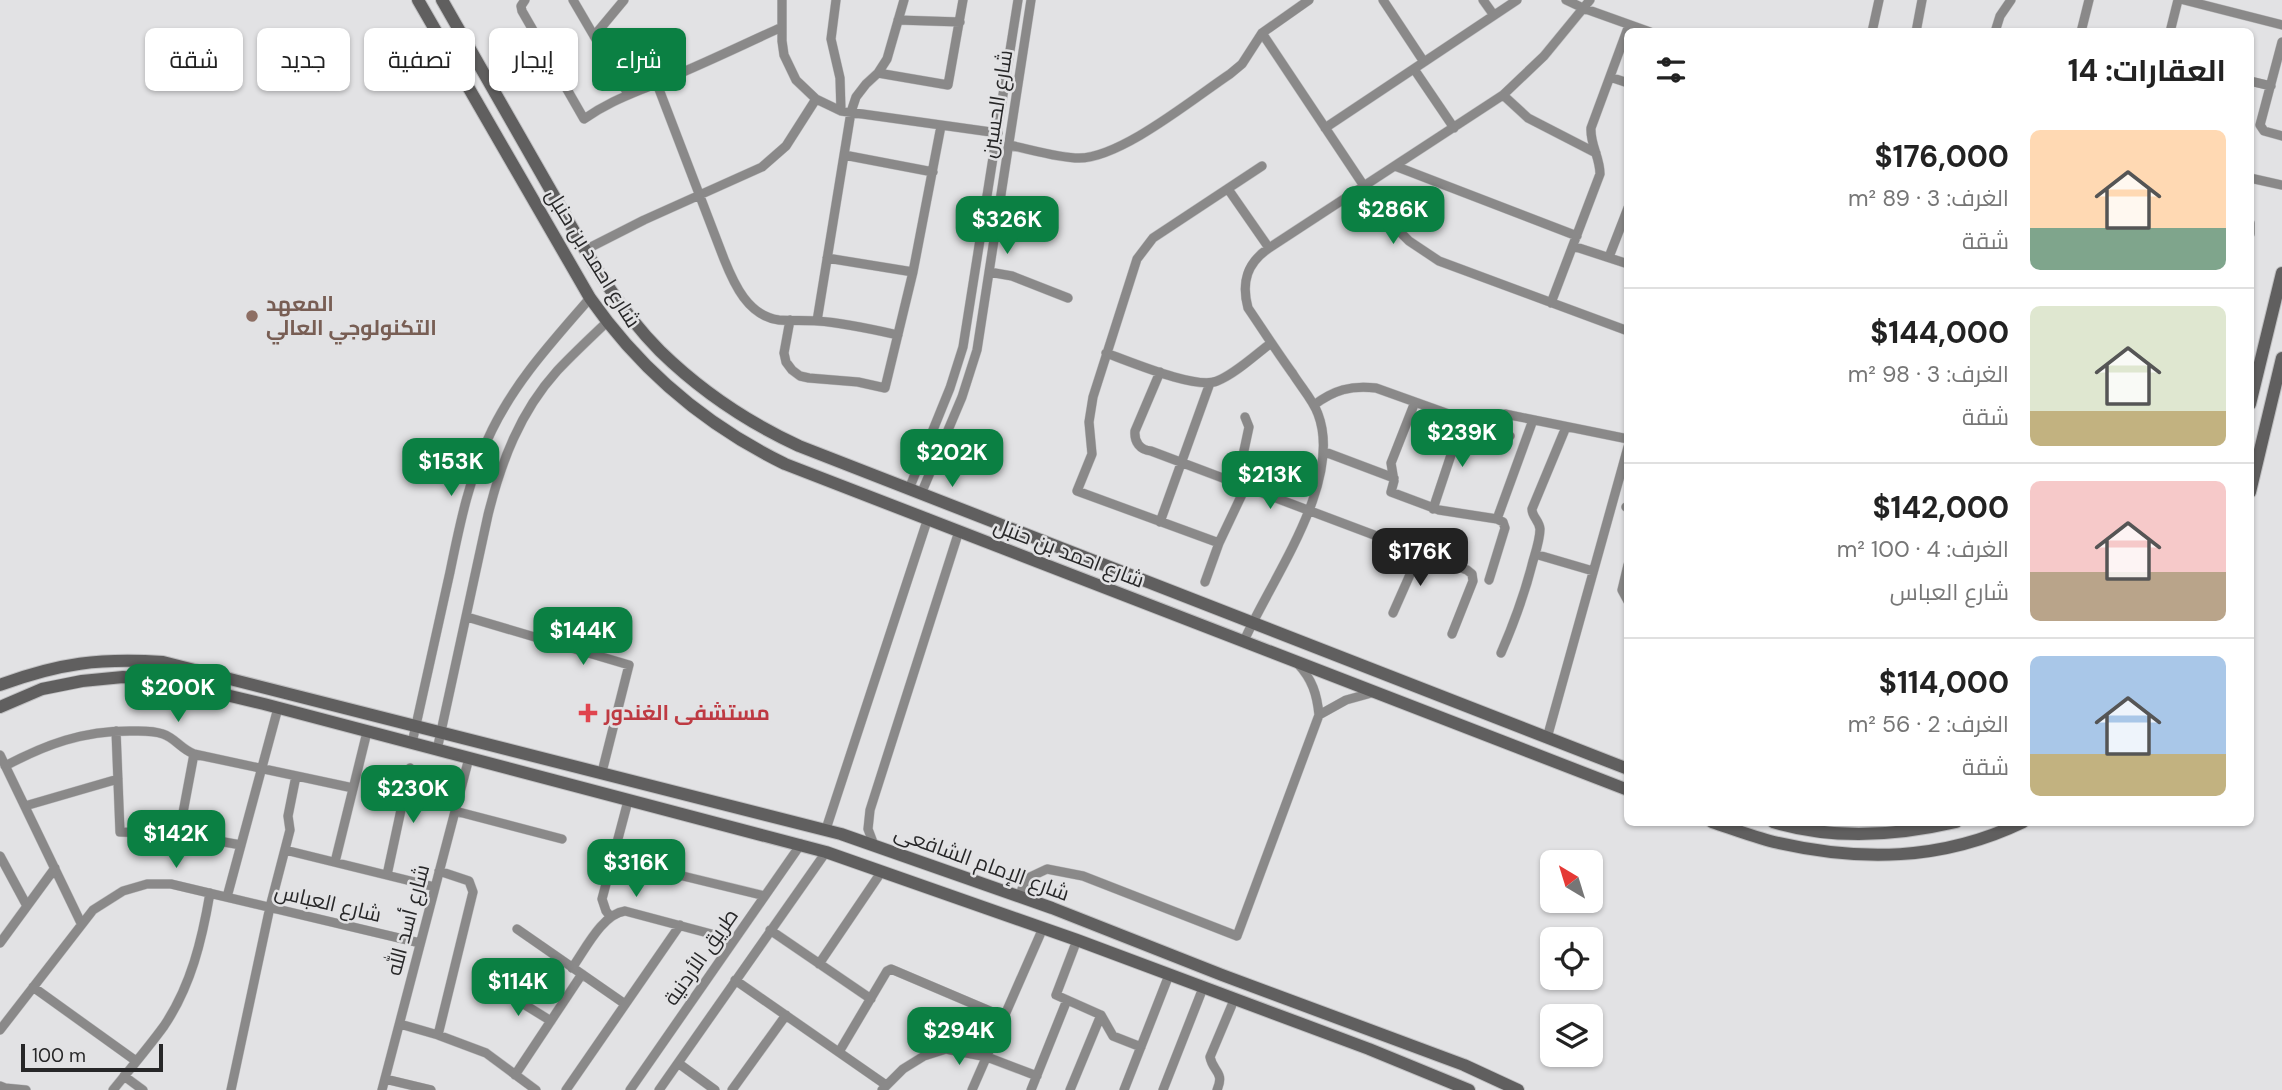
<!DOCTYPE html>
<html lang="ar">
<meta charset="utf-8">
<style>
:root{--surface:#fff;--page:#f2f2f2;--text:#222;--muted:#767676;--line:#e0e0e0;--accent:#0b8043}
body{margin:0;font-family:"DM Sans",Cairo,sans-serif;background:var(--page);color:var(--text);direction:rtl;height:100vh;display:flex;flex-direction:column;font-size:26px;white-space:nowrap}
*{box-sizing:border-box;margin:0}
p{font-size:23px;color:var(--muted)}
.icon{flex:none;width:38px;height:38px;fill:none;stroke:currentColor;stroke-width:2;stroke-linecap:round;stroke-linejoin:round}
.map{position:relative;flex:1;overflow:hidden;direction:ltr}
.drawer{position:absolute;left:1624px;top:28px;width:630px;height:798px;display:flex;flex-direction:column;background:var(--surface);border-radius:10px;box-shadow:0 2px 5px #0004;direction:rtl}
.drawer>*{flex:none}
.hud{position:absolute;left:21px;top:28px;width:665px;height:63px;direction:rtl;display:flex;gap:14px}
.needle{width:46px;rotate:322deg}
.fabs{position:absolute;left:1540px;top:850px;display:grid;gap:14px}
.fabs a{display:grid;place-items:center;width:63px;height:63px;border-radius:10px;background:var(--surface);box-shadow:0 2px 5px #0004;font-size:35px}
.scale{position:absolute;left:21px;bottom:18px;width:142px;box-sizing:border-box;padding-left:7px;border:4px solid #272728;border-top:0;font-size:19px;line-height:24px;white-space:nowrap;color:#272728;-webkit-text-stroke:5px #e2e2e4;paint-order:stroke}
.price{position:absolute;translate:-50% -60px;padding:0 16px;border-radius:14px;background:var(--accent);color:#fff;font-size:23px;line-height:46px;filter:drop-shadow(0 2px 4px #0008)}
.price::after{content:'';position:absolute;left:50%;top:42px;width:21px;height:16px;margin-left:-10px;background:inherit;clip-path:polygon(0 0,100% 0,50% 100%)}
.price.current{background:#222;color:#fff}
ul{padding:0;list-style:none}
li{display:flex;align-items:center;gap:21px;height:175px;padding:0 28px}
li+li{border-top:2px solid var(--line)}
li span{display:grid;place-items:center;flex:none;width:196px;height:140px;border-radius:10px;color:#555}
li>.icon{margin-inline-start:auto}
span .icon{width:84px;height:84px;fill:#fffc;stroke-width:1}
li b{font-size:30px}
h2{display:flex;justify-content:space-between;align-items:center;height:84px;padding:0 28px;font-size:30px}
.pill{padding:0 24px;border-radius:10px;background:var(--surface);box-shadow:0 2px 5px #0004;font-size:24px;line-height:63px}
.pill.current{background:var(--accent);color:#fff}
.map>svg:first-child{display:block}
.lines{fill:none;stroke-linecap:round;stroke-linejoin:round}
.street-casing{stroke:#c0c0c2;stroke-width:10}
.secondary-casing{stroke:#c0c0c2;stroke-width:14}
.street{stroke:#8a8989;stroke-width:9}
.secondary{stroke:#605f5f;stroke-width:12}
.education-dot{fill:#8d6e63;stroke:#e2e2e4;stroke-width:2.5}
.health-dot{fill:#e0444e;stroke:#e2e2e4;stroke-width:2.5}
.labels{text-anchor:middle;stroke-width:5;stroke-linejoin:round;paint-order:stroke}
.street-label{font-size:21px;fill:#272728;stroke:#e2e2e4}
.education-label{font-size:21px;font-weight:bold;fill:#785e54;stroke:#e2e2e4;text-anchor:start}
.health-label{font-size:21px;font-weight:bold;fill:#be3a42;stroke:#e2e2e4;text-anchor:start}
</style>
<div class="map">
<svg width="2282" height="1090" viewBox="0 0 2282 1090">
<rect width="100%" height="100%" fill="#e2e2e4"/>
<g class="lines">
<g class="street-casing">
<path id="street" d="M525,0L521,6L522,11L584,119C610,101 629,95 657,83C699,66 740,46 782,27
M573,0L628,94
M782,0V41L784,55L796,80L816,99L841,111L998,133
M836,0L831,39L840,78L841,111
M1383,0L1424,62
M1483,0L1493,14
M1566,0L1583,8L1650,32
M2184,0L2282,25
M898,20L960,22
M1872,32L1879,0
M1916,32L1922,0
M1995,32L2000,16L2011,0
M2081,32L2089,0
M2170,32L2178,0
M1262,33L1384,216L1409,241L1439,261L1628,331
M594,36L624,0
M2282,42L2260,125L2264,131L2282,136
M1414,69L1454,128
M878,73L948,85L963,0
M1610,77L1628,83
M2250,81L2271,86
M657,84L724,259C734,284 748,316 779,320C792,321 805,320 818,321C845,323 871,329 898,335
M1503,95L1528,118L1596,153
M1325,128L1517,0
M1009,145C1029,149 1059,158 1079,158C1121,158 1194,98 1230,74L1242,64L1262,33L1309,0
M844,155L933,172
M1395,166L1577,236
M2250,178L2282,185
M1228,189L1269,248
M2250,223V234
M1573,246L1628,264
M585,250L644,220L762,167L786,146L816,99
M1609,257L1628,208
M827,258L913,272
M989,272L1012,276L1068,298
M1551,303L1600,174C1600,157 1590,145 1591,128L1629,25
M790,320L784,353L786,362L792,370L800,376L809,378L858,382L885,388L913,272L941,126
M817,321L851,112L856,97L866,84L878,73L887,59L904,0
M1106,353C1129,361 1196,390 1217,381C1235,374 1255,355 1271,343
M1160,372L1135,431C1134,442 1140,450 1151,451L1467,570L1472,574L1473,581L1452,634
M1415,402L1391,463L1394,481L1391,492L1439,510L1497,519L1503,522L1505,528L1489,580
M1314,405C1334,390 1351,385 1376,388L1510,436
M1505,414L1628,439
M1325,452L1394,478
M1237,483L1249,427L1245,417
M909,489L950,388L963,347L1018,0
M921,494L962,397L977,350L1031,0
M1626,507L1628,508
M1433,509L1463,419
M1497,519L1533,420
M1160,522L1210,383
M1219,543L1077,491L1092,454L1089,422L1093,397L1137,259L1153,238L1262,166
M1535,554L1593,571
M1628,565L1622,590L1628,601
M1205,582L1219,543L1246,486
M1393,613L1420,552
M467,617L629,665L602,772
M1244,641C1270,581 1344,482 1318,414C1313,400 1301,387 1293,374C1277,352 1263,330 1248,308C1241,282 1247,263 1269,248L1503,95L1544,56L1590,0
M1501,653C1514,623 1525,593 1533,561C1536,551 1540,539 1540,529C1539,520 1532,517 1532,509L1566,427
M1319,715L1346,700L1375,692
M116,731L120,832L179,834L241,845
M1547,738L1628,447
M412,743C425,686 437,629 450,572C460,523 470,474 492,430C517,379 554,340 590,298
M437,750L488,515C501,462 520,412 557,371C573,354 590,338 607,322
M0,755L81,923
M5,766C47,744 82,731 130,731C141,731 152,730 163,734C175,738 181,749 194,754L353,788
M25,806L118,779
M455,811L562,839
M826,829L928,518
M179,834L194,754
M874,845L868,829L870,810L959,531
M285,850L435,887
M0,856L27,906
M613,859L765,896
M335,862L367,732
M387,875L410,768
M227,897L278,708
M1020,897L1022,889L1030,877L1047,869L1083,876L1237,936L1319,715C1317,694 1312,679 1298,664
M610,916L606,911L602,899L628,801
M517,929L625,1004
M770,930L871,999
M1077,940L1056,995L1101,1015L1113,1036L1141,1047
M0,943L55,868
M819,964L882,871
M572,968C585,950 602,914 625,911L734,940
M735,980L886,1085
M33,987L136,1061
M501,990L551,1021
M400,1024L438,1035L486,1053L536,1090
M0,1030L93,910L123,891L147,884H171L420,943
M438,1035L473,892L469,881L439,871
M839,1052L887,971L891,969L1004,1017
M678,1063L715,1090
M515,1075L582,974
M124,1076L143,1090
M385,1079L431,1090
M0,1086L5,1088L26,1090
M113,1090C130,1069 148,1048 164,1026C191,986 202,940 210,893
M231,1090L270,907L290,830L288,816L296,776
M382,1090L469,758
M566,1090L680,925
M630,1090L801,844
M659,1090L826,852
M732,1090L786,1015
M882,1090L903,1069L924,1056L946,1049L987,1057L1037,1076
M972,1090L1043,928
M1031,1090L1067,1000
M1070,1090L1101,1015
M1124,1090L1169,975
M1163,1090L1203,988
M1217,1090C1225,1072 1213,1072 1210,1057L1234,1000"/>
</g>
<g class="secondary-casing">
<path id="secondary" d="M418,0L590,298C641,371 705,425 785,464L1628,790
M442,0C478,63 514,126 550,189C582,245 614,305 660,351C701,391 747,422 799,446L1628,769
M2250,404L2282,273
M2250,492L2282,358
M0,685C59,663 100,658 163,662L841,834L1052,908L1222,975L1464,1065L1518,1090
M0,707L42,689L82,681L123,677L163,680L264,704L826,852L1077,940L1369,1049L1469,1090
M1712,822C1733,829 1754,837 1774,842C1860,862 1942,861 2023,822
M1773,822C1833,840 1896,836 1956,822"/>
</g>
<use href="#street" class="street"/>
<use href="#secondary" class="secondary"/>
</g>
<circle class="education-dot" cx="252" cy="316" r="7"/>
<path class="health-dot" d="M584.5 702.5h7v7h7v7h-7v7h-7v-7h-7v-7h7z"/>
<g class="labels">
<g class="street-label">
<text transform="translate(997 104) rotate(-81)" y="7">شارع الحسين</text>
<text transform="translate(593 258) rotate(58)" y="7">شارع احمد بن حنبل</text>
<text transform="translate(1069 553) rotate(21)" y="7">شارع احمد بن حنبل</text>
<text transform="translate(982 863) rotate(20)" y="7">شارع الإمام الشافعى</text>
<text transform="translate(328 903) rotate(13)" y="7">شارع العباس</text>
<text transform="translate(408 920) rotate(-75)" y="7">شارع أسد الله</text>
<text transform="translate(701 957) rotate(-55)" y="7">طريق الأردنية</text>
</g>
<g class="education-label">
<text x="266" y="311">المعهد<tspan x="266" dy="24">التكنولوجي العالي</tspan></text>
</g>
<g class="health-label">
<text x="604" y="720">مستشفى الغندور</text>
</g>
</g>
</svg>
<div class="fabs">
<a><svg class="needle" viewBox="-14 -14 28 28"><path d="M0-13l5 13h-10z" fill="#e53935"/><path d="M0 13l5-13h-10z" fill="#767676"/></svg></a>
<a><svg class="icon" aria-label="locate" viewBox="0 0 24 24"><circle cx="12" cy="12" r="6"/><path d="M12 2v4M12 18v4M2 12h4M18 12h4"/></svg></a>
<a><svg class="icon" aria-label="layers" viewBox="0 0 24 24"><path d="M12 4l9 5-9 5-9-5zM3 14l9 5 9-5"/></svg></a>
</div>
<div class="scale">100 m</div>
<b class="price" style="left:1393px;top:246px">$286K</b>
<b class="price" style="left:1007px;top:256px">$326K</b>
<b class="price" style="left:1462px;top:469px">$239K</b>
<b class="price" style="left:952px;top:489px">$202K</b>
<b class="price" style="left:451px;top:498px">$153K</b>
<b class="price" style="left:1270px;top:511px">$213K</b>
<b class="price current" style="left:1420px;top:588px">$176K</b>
<b class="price" style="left:583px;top:667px">$144K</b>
<b class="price" style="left:178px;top:724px">$200K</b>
<b class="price" style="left:413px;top:825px">$230K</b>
<b class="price" style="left:176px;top:870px">$142K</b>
<b class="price" style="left:636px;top:899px">$316K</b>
<b class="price" style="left:518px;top:1018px">$114K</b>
<b class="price" style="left:959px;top:1067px">$294K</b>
<div class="hud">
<a class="pill current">شراء</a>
<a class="pill">إيجار</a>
<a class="pill">تصفية</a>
<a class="pill">جديد</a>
<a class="pill">شقة</a>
</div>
<section class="drawer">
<h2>العقارات: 14<svg class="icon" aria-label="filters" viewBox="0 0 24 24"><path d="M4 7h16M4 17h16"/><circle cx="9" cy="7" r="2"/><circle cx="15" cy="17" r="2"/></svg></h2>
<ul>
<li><span style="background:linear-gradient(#ffd9b3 70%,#7fa58c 0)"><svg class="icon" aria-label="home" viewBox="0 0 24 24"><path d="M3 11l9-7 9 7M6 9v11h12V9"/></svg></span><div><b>$176,000</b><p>الغرف: 3 · 89 m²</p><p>شقة</p></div></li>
<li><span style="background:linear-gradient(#dfe7d0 75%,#c2b280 0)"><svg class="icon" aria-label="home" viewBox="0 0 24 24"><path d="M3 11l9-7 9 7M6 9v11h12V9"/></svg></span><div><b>$144,000</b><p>الغرف: 3 · 98 m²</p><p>شقة</p></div></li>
<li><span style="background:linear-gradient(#f6c9c9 65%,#b9a48a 0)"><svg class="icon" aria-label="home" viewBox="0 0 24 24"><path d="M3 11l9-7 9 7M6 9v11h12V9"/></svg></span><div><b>$142,000</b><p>الغرف: 4 · 100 m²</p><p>شارع العباس</p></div></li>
<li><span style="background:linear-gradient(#a9c7e8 70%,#c2b280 0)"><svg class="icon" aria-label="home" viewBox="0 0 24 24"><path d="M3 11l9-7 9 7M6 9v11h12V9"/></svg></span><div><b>$114,000</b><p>الغرف: 2 · 56 m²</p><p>شقة</p></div></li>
</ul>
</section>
</div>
